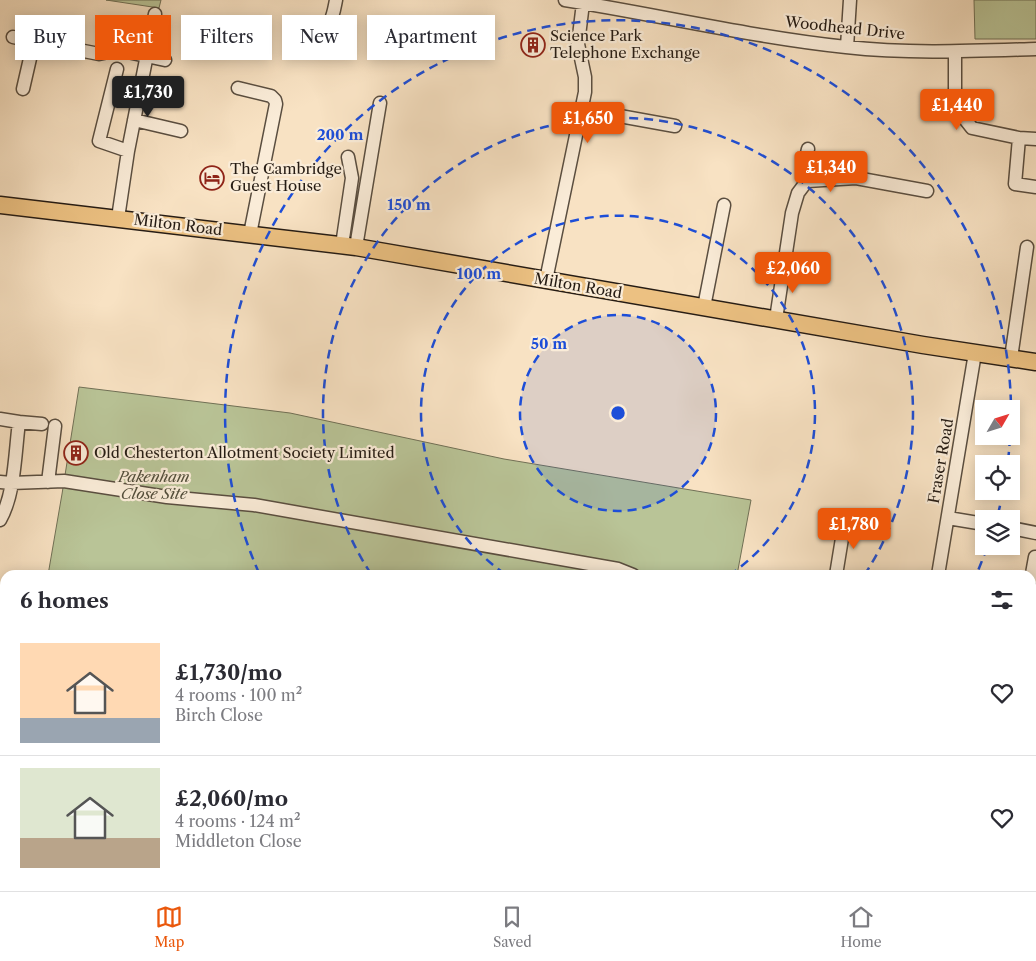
<!DOCTYPE html>
<meta charset="utf-8">
<style>
:root{--surface:#fff;--page:#f7f7f7;--text:#2b2b33;--muted:#7c7c81;--line:#e1e1e2;--accent:#ea580c}
body{margin:0;font-family:"Libre Caslon Text",serif;background:var(--page);color:var(--text);height:100vh;display:flex;flex-direction:column;font-size:19px;white-space:nowrap}
*{box-sizing:border-box;margin:0}
p{font-size:16px;color:var(--muted)}
.icon{flex:none;width:28px;height:28px;fill:none;stroke:currentColor;stroke-width:2;stroke-linecap:round;stroke-linejoin:round}
.map{position:relative;flex:1;overflow:hidden}
.side{position:absolute;left:0px;top:570px;width:1036px;height:321px;display:flex;flex-direction:column;background:var(--surface);border-radius:15px 15px 0 0;box-shadow:0 2px 12px #0003}
.side>*{flex:none}
.banner{position:absolute;left:15px;top:15px;width:500px;height:45px;display:flex;gap:10px}
.needle{width:32px;rotate:51deg}
.tools{position:absolute;left:975px;top:400px;display:grid;gap:10px}
.tools a{display:grid;place-items:center;width:45px;height:45px;border-radius:0px;background:var(--surface);box-shadow:0 2px 12px #0003;font-size:25px}
.price{position:absolute;translate:-50% -42px;padding:0 11px;border-radius:5px;background:var(--accent);color:#fff;font-size:16px;line-height:32px;filter:drop-shadow(0 1px 2px #0008)}
.price::after{content:'';position:absolute;left:50%;top:30px;width:15px;height:11px;margin-left:-8px;background:inherit;clip-path:polygon(0 0,100% 0,50% 100%)}
.price.on{background:#222;color:#fff}
ul{padding:0;list-style:none}
li{display:flex;align-items:center;gap:15px;height:125px;padding:0 20px}
li+li{border-top:1px solid var(--line)}
li span{display:grid;place-items:center;flex:none;width:140px;height:100px;border-radius:0px;color:#555}
li>.icon{margin-inline-start:auto}
span .icon{width:60px;height:60px;fill:#fffc;stroke-width:1}
li b{font-size:21px}
h2{display:flex;justify-content:space-between;align-items:center;height:60px;padding:0 20px;font-size:21px}
.pill{padding:0 18px;border-radius:0px;background:var(--surface);box-shadow:0 2px 12px #0003;font-size:18px;line-height:45px}
.pill.on{background:var(--accent);color:#fff}
.tabs{display:flex;justify-content:space-around;align-items:center;height:70px;border-top:1px solid var(--line);background:var(--surface);font-size:14px;color:var(--muted)}
.tabs a{display:grid;justify-items:center;gap:2px}
.tabs .on{color:var(--accent)}
.map>svg:first-child{display:block}
.green{fill:#b9c497;stroke:#707056}
.lines{fill:none;stroke-linecap:round;stroke-linejoin:round}
.minor-casing{stroke:#5a4e40;stroke-width:15}
.major-casing{stroke:#261c14;stroke-width:19}
.minor{stroke:#faecd8;stroke-width:12}
.major{stroke:#ecc182;stroke-width:16}
.ring{fill:none;stroke:#1d4ed8;stroke-width:2.5;stroke-dasharray:9 6}
.labels{text-anchor:middle;stroke-width:4.5;stroke-linejoin:round;paint-order:stroke}
.street-label{font-size:15px;fill:#261c14;stroke:#faecd8}
.poi-label{font-size:15px;fill:#261c14;stroke:#faecd8;text-anchor:start}
.park-label{font-size:15px;font-style:italic;fill:#524e3b;stroke:#faecd8}
.centre{fill:#1d4ed8;stroke:#faecd8;stroke-width:2.5}
.ring-label{font-size:15px;text-anchor:middle;font-weight:bold;fill:#1d4ed8;stroke:#faecd8;stroke-width:4.5;stroke-linejoin:round;paint-order:stroke}
</style>
<div class="map">
<svg width="1036" height="891" viewBox="0 0 1036 891">
<rect width="100%" height="100%" fill="#f8e2c3"/>
<filter id="stains"><feTurbulence type="fractalNoise" baseFrequency=".004" numOctaves="4"/><feColorMatrix values="0 0 0 0 .2 0 0 0 0 .09 0 0 0 0 .02 0 0 0 .5 -.17"/></filter>
<radialGradient id="worn" r=".72"><stop offset=".6" stop-color="#630" stop-opacity="0"/><stop offset="1" stop-color="#630" stop-opacity=".3"/></radialGradient>
<path class="green" d="M106,0H161L159,8Z
M974,0H1036V39H975Z
M79,387L290,413L504,459L751,500L737,575H48L62,494Z"/>
<g class="lines">
<g class="minor-casing">
<path id="minor" d="M565,0C659,15 752,37 846,47C909,54 973,51 1036,49
M313,29C332,30 333,15 336,0
M13,37L99,54L118,50L165,60
M847,47L850,0
M955,52V90L961,114L972,128L1019,138L1036,139
M117,69L99,141L128,151
M238,88L271,96L275,100L276,104L250,234
M23,89L34,41
M581,109L675,126
M134,120L181,131
M1019,138L1015,184L1036,187
M807,181L804,166L808,149
M118,218L128,151L155,14
M342,245L352,178L348,157
M356,247L380,103
M546,280L585,92V77L578,44L583,3
M704,307L724,205
M776,319L792,213L798,193L807,181L856,178L927,191
M1011,358L1027,247
M0,419L19,422
M0,482L11,483L64,481L167,497L254,505L618,569L633,575
M48,482L55,426
M948,518L984,524
M0,520C15,494 15,452 19,422L42,424
M1011,528L1036,533
M836,575L845,520
M938,575L975,353
M1031,579L1035,557
M0,671L5,672
M1,849L5,841
M465,886V891
M540,886L542,891
M175,891L177,886
M782,891L783,886
M977,891L978,886"/>
</g>
<g class="major-casing">
<path id="major" d="M0,205L356,247L923,345L1036,362"/>
</g>
<use href="#minor" class="minor"/>
<use href="#major" class="major"/>
</g>
<circle cx="618" cy="413" r="98" fill="#1d4ed8" fill-opacity=".12"/>
<g class="ring">
<circle cx="618" cy="413" r="98"/>
<path d="M505 574A197 197 0 1 1 731 574"/>
<path d="M371 574A295 295 0 1 1 865 574"/>
<path d="M1010 437A393 393 0 0 1 1008 461M1003 491A393 393 0 0 1 997 518M987 547A393 393 0 0 1 977 573M259 573A393 393 0 1 1 1011 406"/>
</g>
<defs>
<g id="building-ring" transform="scale(1.25)"><circle r="9.5" fill="#faecd8" stroke="#8f2418" stroke-width="1.5"/><path d="M-4-6H4V6H1V3H-1V6H-4ZM-2.5-4.3h1.7v1.8h-1.7ZM.8-4.3h1.7v1.8H.8ZM-2.5-1h1.7V.8h-1.7ZM.8-1h1.7V.8H.8Z" fill="#8f2418"/></g>
<g id="hotel-ring" transform="scale(1.25)"><circle r="9.5" fill="#faecd8" stroke="#8f2418" stroke-width="1.5"/><path d="M-6-4.5h1.5V1H6V5H4.5V3h-9V5H-6ZM-4 0a1.8 1.8 0 1 1 3.6 0ZM.5 0V-2.5h3Q6-2.5 6 0Z" fill="#8f2418"/></g>
</defs>
<g fill-rule="evenodd">
<use href="#building-ring" x="533" y="45"/>
<use href="#hotel-ring" x="212" y="178"/>
<use href="#building-ring" x="76" y="453"/>
</g>
<g class="labels">
<g class="street-label">
<text transform="translate(845 28) rotate(6)" y="5">Woodhead Drive</text>
<text transform="translate(178 225) rotate(7)" y="5">Milton Road</text>
<text transform="translate(578 286) rotate(10)" y="5">Milton Road</text>
<text transform="translate(941 461) rotate(-80)" y="5">Fraser Road</text>
</g>
<g class="poi-label">
<text x="550" y="41">Science Park<tspan x="550" dy="17">Telephone Exchange</tspan></text>
<text x="230" y="174">The Cambridge<tspan x="230" dy="17">Guest House</tspan></text>
<text x="94" y="458">Old Chesterton Allotment Society Limited</text>
</g>
<g class="park-label">
<text x="154" y="482">Pakenham<tspan x="154" dy="17">Close Site</tspan></text>
</g>
</g>
<circle cx="618" cy="413" r="8" class="centre"/>
<g class="ring-label">
<text x="340" y="140">200 m</text>
<text x="409" y="210">150 m</text>
<text x="479" y="279">100 m</text>
<text x="549" y="349">50 m</text>
</g>
<rect width="100%" height="100%" filter="url(#stains)"/>
<rect width="100%" height="100%" fill="url(#worn)"/>
</svg>
<div class="tools">
<a><svg class="needle" viewBox="-14 -14 28 28"><path d="M0-13l5 13h-10z" fill="#e53935"/><path d="M0 13l5-13h-10z" fill="#7c7c81"/></svg></a>
<a><svg class="icon" aria-label="locate" viewBox="0 0 24 24"><circle cx="12" cy="12" r="6"/><path d="M12 2v4M12 18v4M2 12h4M18 12h4"/></svg></a>
<a><svg class="icon" aria-label="layers" viewBox="0 0 24 24"><path d="M12 4l9 5-9 5-9-5zM3 14l9 5 9-5"/></svg></a>
</div>
<b class="price on" style="left:148px;top:118px">£1,730</b>
<b class="price" style="left:957px;top:131px">£1,440</b>
<b class="price" style="left:588px;top:144px">£1,650</b>
<b class="price" style="left:831px;top:193px">£1,340</b>
<b class="price" style="left:793px;top:294px">£2,060</b>
<b class="price" style="left:854px;top:550px">£1,780</b>
<div class="banner">
<a class="pill">Buy</a>
<a class="pill on">Rent</a>
<a class="pill">Filters</a>
<a class="pill">New</a>
<a class="pill">Apartment</a>
</div>
<section class="side">
<h2>6 homes<svg class="icon" aria-label="filters" viewBox="0 0 24 24"><path d="M4 7h16M4 17h16"/><circle cx="9" cy="7" r="2"/><circle cx="15" cy="17" r="2"/></svg></h2>
<ul>
<li><span style="background:linear-gradient(#ffd9b3 75%,#9aa5b1 0)"><svg class="icon" aria-label="home" viewBox="0 0 24 24"><path d="M3 11l9-7 9 7M6 9v11h12V9"/></svg></span><div><b>£1,730/mo</b><p>4 rooms · 100 m²</p><p>Birch Close</p></div><svg class="icon" aria-label="heart" viewBox="0 0 24 24"><path d="M12 20l-8-8c-3-5 5-10 8-4 3-6 11-1 8 4z"/></svg></li>
<li><span style="background:linear-gradient(#dfe7d0 70%,#b9a48a 0)"><svg class="icon" aria-label="home" viewBox="0 0 24 24"><path d="M3 11l9-7 9 7M6 9v11h12V9"/></svg></span><div><b>£2,060/mo</b><p>4 rooms · 124 m²</p><p>Middleton Close</p></div><svg class="icon" aria-label="heart" viewBox="0 0 24 24"><path d="M12 20l-8-8c-3-5 5-10 8-4 3-6 11-1 8 4z"/></svg></li>
</ul>
</section>
</div>
<nav class="tabs">
<a class="on"><svg class="icon" aria-label="map" viewBox="0 0 24 24"><path d="M3 6l6-2 6 2 6-2v14l-6 2-6-2-6 2zM9 4v14M15 6v14"/></svg>Map</a>
<a><svg class="icon" aria-label="saved" viewBox="0 0 24 24"><path d="M7 4h10v16l-5-4-5 4z"/></svg>Saved</a>
<a><svg class="icon" aria-label="home" viewBox="0 0 24 24"><path d="M3 11l9-7 9 7M6 9v11h12V9"/></svg>Home</a>
</nav>
